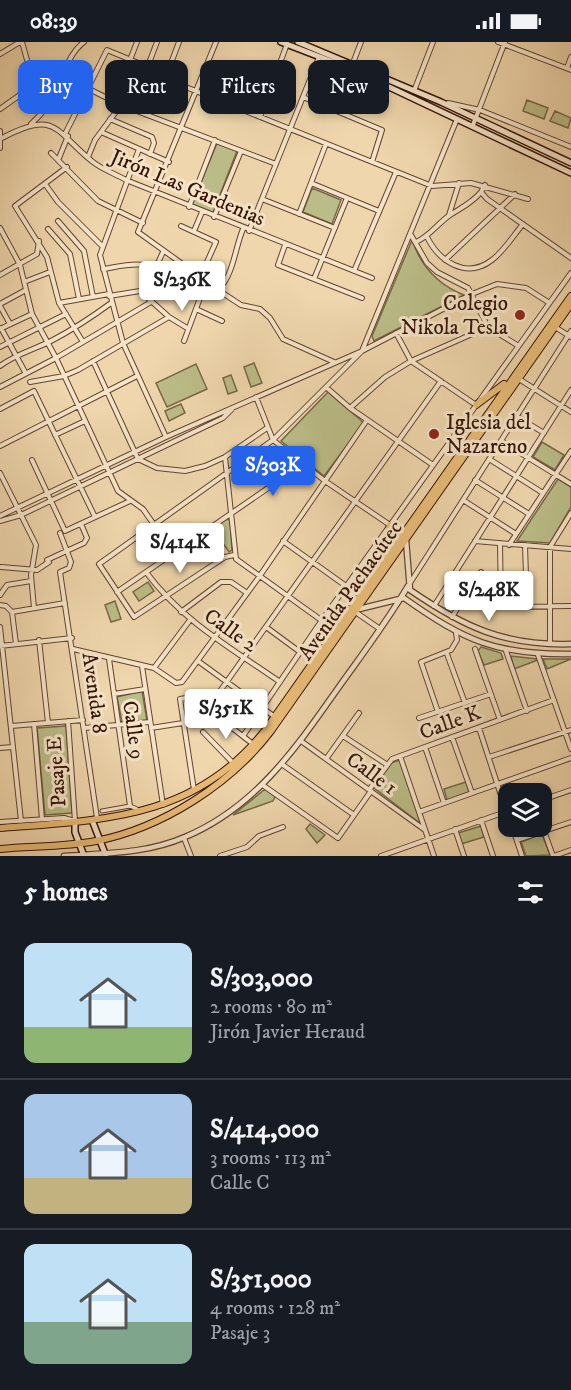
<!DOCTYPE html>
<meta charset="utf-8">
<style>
:root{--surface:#171b24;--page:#20242c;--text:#f1f3f6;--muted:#9ea1a6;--line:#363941;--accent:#2563eb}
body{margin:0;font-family:"IM FELL DW Pica",serif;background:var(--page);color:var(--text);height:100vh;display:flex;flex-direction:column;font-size:22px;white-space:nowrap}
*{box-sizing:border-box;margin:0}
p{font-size:20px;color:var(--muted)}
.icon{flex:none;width:33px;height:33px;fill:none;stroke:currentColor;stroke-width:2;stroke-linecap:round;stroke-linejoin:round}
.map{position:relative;height:814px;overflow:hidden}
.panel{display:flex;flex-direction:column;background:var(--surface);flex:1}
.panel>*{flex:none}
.guide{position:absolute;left:18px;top:18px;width:536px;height:54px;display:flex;gap:12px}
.tools{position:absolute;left:498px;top:741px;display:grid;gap:12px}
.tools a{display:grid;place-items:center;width:54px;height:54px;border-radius:12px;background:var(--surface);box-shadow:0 3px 9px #0003;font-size:30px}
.price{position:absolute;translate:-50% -51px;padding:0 14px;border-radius:6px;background:#fff;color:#222;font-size:20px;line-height:39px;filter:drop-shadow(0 2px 3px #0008)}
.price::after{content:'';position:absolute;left:50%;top:36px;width:18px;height:14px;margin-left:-9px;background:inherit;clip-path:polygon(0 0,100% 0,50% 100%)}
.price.selected{background:var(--accent);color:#fff}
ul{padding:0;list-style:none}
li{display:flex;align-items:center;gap:18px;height:150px;padding:0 24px}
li+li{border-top:2px solid var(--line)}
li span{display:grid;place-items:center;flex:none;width:168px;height:120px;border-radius:12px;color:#555}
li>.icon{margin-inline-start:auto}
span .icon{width:72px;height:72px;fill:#fffc;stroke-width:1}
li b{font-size:26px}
h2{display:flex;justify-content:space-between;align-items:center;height:72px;padding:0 24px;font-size:26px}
.pill{padding:0 21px;border-radius:12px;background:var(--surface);box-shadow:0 3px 9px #0003;font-size:21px;line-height:54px}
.pill.selected{background:var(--accent);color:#fff}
.status{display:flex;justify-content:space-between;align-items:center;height:42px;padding:0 30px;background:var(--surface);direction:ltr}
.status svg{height:16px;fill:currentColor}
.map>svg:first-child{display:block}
.green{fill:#bbbd88;stroke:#786847;stroke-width:1.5}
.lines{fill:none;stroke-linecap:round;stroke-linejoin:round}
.pedestrian-casing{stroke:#644430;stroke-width:5}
.minor-casing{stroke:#644430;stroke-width:6}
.tertiary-casing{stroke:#644430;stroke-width:7}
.secondary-casing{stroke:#361406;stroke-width:8}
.primary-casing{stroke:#361406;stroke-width:8}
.pedestrian{stroke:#f5e4c9;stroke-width:3}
.minor{stroke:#f5e4c9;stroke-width:4}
.tertiary{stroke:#f5e4c9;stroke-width:4.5}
.secondary{stroke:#f5e4c9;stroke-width:5}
.primary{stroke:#e8bb76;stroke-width:6}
.poi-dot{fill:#8f2418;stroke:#f5e4c9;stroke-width:2}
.labels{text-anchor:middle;stroke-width:6;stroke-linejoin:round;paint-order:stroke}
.street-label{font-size:21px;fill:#361406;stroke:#f5e4c9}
.poi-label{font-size:21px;fill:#361406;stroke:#f5e4c9;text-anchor:end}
</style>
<div class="status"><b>08:39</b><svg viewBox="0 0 49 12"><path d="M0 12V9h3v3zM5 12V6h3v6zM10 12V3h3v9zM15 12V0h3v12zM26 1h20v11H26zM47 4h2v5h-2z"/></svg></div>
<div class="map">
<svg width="571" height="814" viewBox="0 0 571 814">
<rect width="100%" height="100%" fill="#efd6ac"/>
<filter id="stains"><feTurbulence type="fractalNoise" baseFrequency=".00333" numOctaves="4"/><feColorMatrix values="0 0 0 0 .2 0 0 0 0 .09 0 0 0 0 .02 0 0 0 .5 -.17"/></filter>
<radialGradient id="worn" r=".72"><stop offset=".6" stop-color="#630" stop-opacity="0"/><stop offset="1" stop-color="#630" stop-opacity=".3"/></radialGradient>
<path class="green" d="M527,58L548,66L544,77L523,69Z
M555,69L571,76L568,86L550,79Z
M217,101L237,109L213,171L192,163Z
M312,146L341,158L332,182L303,170Z
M412,198C421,224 438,243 464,253L374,299L372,294Z
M254,321L262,341L251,345L244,325Z
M196,322L207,347L167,365L156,341Z
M231,333L237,349L228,352L223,336Z
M328,350L364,381L324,434L281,399Z
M181,362L185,371L169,379L165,369Z
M542,400L564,413L555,428L533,415Z
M558,437L571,445V465L550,501L517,499Z
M226,477L230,478L232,508L229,510L213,487Z
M148,540L154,549L139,559L133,550Z
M115,559L121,577L111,580L105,563Z
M481,605L501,611L503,617L484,623L478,609Z
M511,614L537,617L538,618L514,627Z
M543,617H571L547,627Z
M142,649L147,679L122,681L117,655Z
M66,684L72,771L45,773L37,686Z
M400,718L421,782L374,746L391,721Z
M466,740L469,750L447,758L444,747Z
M264,748H269L275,755L273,759L233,773Z
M310,782L325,793L317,801L306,787Z
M481,784L484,795L461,802L458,791Z
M542,792L550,813L526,814L521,800Z"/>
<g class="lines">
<g class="pedestrian-casing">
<path id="pedestrian" d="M102,769L130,764L137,767"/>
</g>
<g class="minor-casing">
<path id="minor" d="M498,0L571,28
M0,12L20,0
M130,18L137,0
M353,21L361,0
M567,26L571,15
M146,29L432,144L471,141L528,157
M165,37L179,0
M87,46L121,63L276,122
M414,49L433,0
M303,55L382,88L372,120
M448,61L480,68L571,105
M132,66L157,0
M0,67L34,43L22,0
M260,75L287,2
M110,77L152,95L154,101L150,112
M31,82C42,72 50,62 57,49C66,31 67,13 84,0
M473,83L505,0
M0,89V106
M101,90L169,120
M65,92L107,8L148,25
M2,96C57,67 54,89 93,120C103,128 116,132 126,138L372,236
M139,107L100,213L123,301L166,395
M51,111L98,159L143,181
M88,115L95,98L121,63
M59,116L68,94
M67,125L15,164L47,215L59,261L83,300
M311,141L379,169
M45,142L58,160L101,203
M485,143L481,150L487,157L571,216
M262,157L335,186
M189,165L215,98
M299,172L326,102
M449,173L459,141
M214,175L241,109
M58,179L84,209L93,255
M181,184L216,200L202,231L188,226L138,190L216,0
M0,186L20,223L32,272L56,316L118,449L143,467L174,511
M48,187L70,212L79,257
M194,189L202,170
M249,189L319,15
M411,193L427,221L437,230L468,246L488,285L517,303
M427,195C439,219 466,238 492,218C504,209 513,194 523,182
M416,200C430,194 437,182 450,173C461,166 472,161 481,150
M285,203L278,223L362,256
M445,218L515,152
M156,225L163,210
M103,227C116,225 131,221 144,223C161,225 207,260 220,246C234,230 235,206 243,187
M354,229L396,130
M0,233L37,212L39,199
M314,237L347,156
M24,240L50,230
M218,248L241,263L260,267L270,276L283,297L334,320
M109,254L140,249L169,275L187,286
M59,261L109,252
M0,262L24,249
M0,264L10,282
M196,267L222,279
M555,285L571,295
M1,286L25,330
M0,287L32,272
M396,291L411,319L476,363
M184,299L203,248
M0,305L66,272
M93,319L138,417L157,426L185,429L205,424L225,415L267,386
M0,324C16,312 33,308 51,299C72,288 92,275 111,261
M519,337L571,370
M30,340L64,334L78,328L169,275
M0,345L56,316L151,260L164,229
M327,346L350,366L433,423
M256,355L273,398L325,439L390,483
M350,366L385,335L411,319L488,285
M0,367L34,349L95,475
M516,374L544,391
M55,393L85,379
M501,399L571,442
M0,404L137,334
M225,415L236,517L335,588
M489,417L543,451
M32,418L65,489L130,459
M0,431L36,503L31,533L34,566
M475,438L529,472
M463,458L516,492
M0,474L166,395L362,309L472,252L497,242L526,246L548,260
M0,479L21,473L223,376L232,367
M60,491L71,520L69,526L60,530L97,776
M283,499L346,544
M475,499L571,507
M500,502L501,565
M509,503L571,409
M525,503L527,565
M234,513L225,515L134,575L99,522L273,398L362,309L457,77
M47,518L84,501L87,496L81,482
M1,525L37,528L49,520
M146,530C182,579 231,606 280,640
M481,530V565L571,564
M410,541L571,289
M117,550L303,422
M0,553L7,543L31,539
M0,563L6,564L12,570L16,602
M434,564L571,348
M354,569L380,587
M12,570L65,561
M181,570L221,540H231L247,551
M452,575L480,531
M0,585L21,779
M266,585L300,610
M39,598L48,681
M550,602V505L571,471
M0,604L72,596
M73,607L154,626L176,641L182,640L259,535L367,378
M475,607L500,678
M506,609L527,669
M447,612L465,661
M538,613L571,707
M109,617L130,764
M198,619L275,675
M142,624L163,763
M154,626L190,578
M114,652L145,647
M208,666L441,339
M438,670L421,620L451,608L457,598L456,591
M419,676L491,652
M34,682L42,777
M11,684L83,678
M84,686L150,680
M151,686L183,681
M479,686L508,775
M203,690L233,721
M243,694L322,578L571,231
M343,694L386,722
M452,695L472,751
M301,699L425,788
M425,705L444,761
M0,706L13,705
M400,714L434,814
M489,715L571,688
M326,717L359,671
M283,723L354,773
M264,744L338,796L371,749
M194,748L180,657L192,655L253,702
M369,748L392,717L554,658
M542,758L571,748
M419,770L571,716
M481,778L493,814
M0,780L64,776L75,779L68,679
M512,784L522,814
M455,787L464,814
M544,789L553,814
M184,796L191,814
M517,798L571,780
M220,814L247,805L259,794L283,785
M381,814L508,769
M554,814L571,808"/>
</g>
<g class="tertiary-casing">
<path id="tertiary" d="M406,498L410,548C464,585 504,604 571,602
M355,568L404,556C465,599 496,613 571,612
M64,814C105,811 146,812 185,795C257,765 298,703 341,642C364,610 388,578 408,544"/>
</g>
<g class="secondary-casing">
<path id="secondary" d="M281,0L351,27L571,131
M298,0L441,60L571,121
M92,778L106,814
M75,779V790L84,814"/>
</g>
<g class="primary-casing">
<path id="primary" d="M476,363L504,342
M380,520L390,483
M0,786C104,778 196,777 266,687L571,254
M0,807C32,804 65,805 96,799C162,786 231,742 271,689L571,262"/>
</g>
<use href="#pedestrian" class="pedestrian"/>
<use href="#minor" class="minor"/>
<use href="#tertiary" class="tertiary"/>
<use href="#secondary" class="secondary"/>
<use href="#primary" class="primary"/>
</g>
<g class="poi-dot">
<circle cx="520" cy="273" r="6"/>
<circle cx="434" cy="392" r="6"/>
</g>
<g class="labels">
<g class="street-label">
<text transform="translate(188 145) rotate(23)" y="7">Jirón Las Gardenias</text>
<text transform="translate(350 548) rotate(-55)" y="7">Avenida Pachacútec</text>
<text transform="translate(231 588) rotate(35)" y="7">Calle 2</text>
<text transform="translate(95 651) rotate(82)" y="7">Avenida 8</text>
<text transform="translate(450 680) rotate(-20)" y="7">Calle K</text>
<text transform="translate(134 688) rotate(82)" y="7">Calle 9</text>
<text transform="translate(56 730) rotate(-94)" y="7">Pasaje E</text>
<text transform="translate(372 731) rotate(36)" y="7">Calle 1</text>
</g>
<g class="poi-label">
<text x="508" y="268">Colegio<tspan x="508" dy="24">Nikola Tesla</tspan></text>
<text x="446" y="387" text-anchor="start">Iglesia del<tspan x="446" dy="24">Nazareno</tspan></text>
</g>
</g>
<rect width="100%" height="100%" filter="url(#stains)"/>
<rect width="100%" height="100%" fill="url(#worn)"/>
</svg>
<div class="tools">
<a><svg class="icon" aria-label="layers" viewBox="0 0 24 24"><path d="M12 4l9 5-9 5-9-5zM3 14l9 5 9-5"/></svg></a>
</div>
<b class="price" style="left:182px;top:270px">S/236K</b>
<b class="price selected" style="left:273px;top:455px">S/303K</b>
<b class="price" style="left:180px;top:532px">S/414K</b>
<b class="price" style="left:489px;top:580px">S/248K</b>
<b class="price" style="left:226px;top:698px">S/351K</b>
<div class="guide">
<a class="pill selected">Buy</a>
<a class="pill">Rent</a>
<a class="pill">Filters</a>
<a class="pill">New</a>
</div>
</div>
<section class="panel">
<h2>5 homes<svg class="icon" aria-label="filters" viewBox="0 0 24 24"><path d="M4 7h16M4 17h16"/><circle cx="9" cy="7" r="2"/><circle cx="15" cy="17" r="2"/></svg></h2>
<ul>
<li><span style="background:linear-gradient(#bfe0f5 70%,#8fb573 0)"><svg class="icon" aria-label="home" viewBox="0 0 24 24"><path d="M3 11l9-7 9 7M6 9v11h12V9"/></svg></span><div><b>S/303,000</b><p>2 rooms · 80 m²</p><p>Jirón Javier Heraud</p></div></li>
<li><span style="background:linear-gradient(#a9c7e8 70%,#c2b280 0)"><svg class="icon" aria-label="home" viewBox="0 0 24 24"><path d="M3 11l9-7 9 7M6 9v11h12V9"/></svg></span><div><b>S/414,000</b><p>3 rooms · 113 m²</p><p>Calle C</p></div></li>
<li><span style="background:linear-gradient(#bfe0f5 65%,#7fa58c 0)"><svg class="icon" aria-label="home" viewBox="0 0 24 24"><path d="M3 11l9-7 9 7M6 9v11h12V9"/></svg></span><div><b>S/351,000</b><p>4 rooms · 128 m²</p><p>Pasaje 3</p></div></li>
</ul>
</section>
